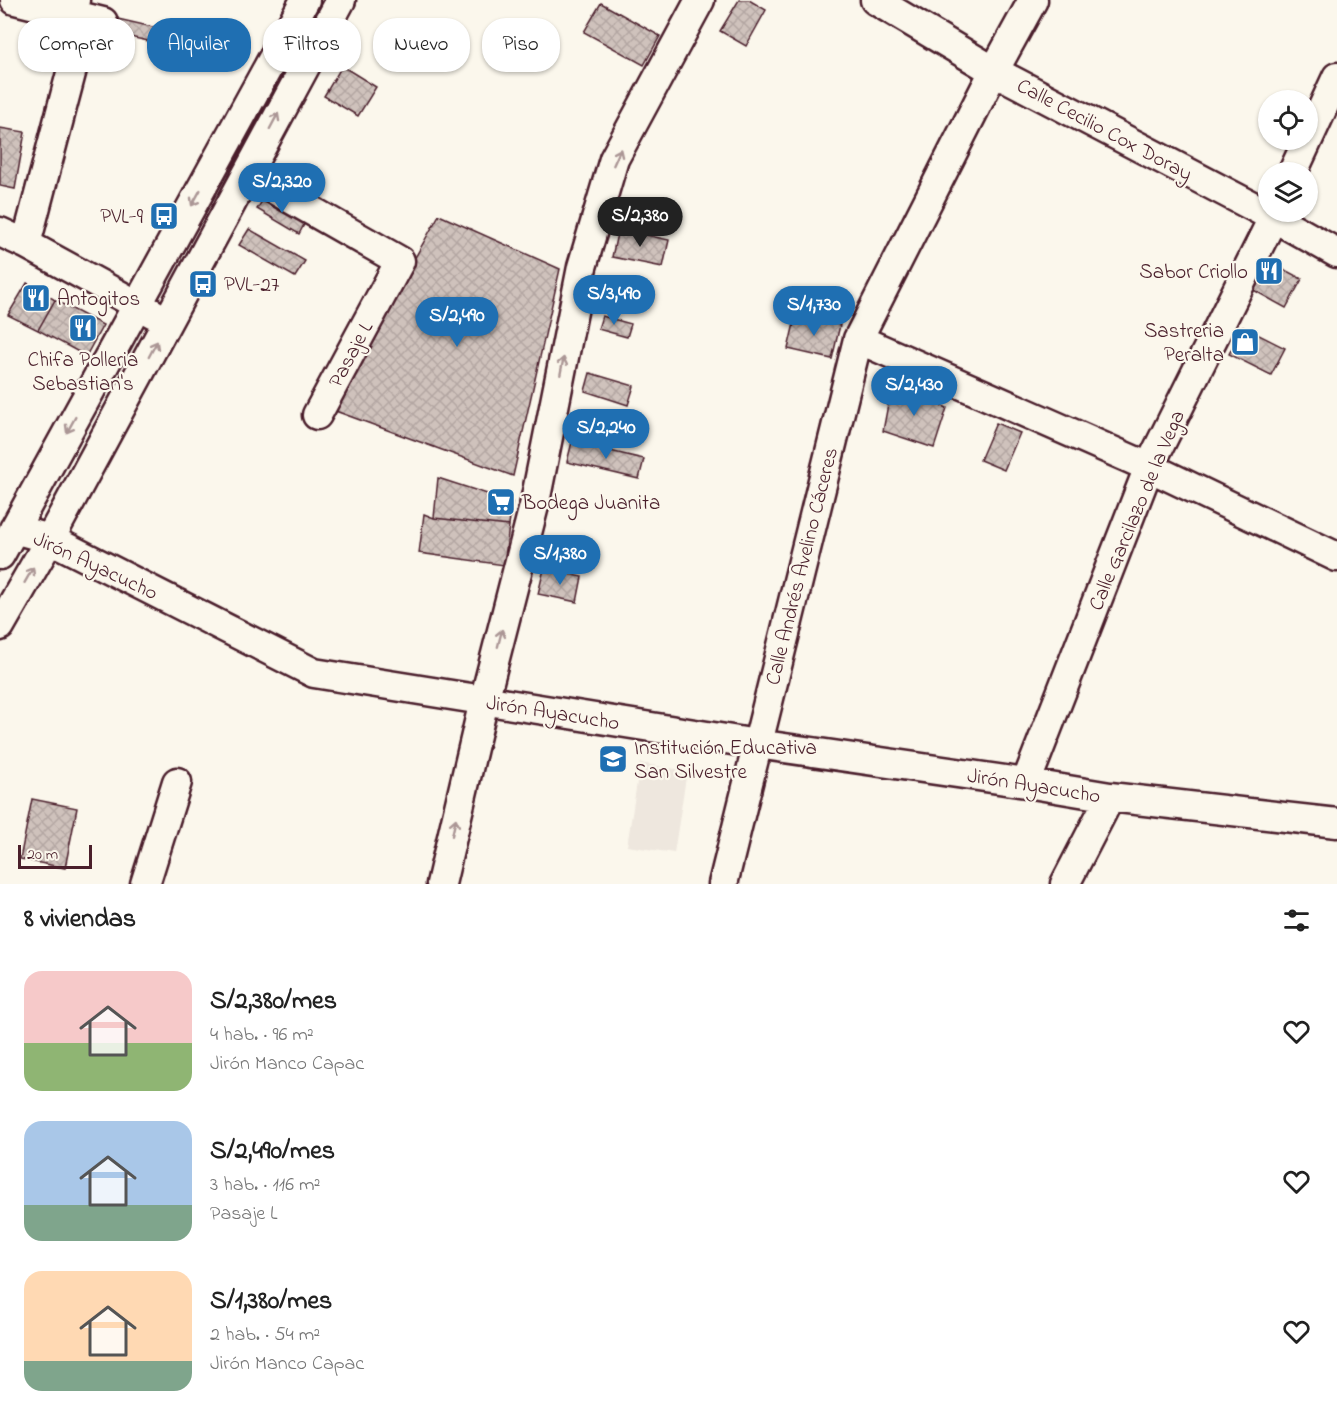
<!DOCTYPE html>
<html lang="es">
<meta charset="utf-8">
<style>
:root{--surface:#fff;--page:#f2f2f2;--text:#222;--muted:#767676;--accent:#1f6fb2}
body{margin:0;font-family:"Indie Flower",sans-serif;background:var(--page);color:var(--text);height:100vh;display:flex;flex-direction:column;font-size:22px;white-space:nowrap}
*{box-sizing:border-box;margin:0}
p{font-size:20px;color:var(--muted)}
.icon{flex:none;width:33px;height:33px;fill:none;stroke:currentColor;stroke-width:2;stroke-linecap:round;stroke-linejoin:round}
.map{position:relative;height:884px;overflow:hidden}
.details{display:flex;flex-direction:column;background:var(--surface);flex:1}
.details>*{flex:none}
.banner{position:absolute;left:18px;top:18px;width:600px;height:54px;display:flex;gap:12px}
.buttons{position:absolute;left:1258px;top:90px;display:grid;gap:12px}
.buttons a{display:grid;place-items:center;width:60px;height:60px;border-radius:50%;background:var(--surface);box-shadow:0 2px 4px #0004;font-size:30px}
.scale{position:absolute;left:18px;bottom:15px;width:74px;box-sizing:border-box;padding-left:6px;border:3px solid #4a1f2b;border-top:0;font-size:16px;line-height:21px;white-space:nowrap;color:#4a1f2b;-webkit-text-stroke:4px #fbf7ec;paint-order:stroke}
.price{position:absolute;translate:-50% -51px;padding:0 14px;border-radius:21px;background:var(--accent);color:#fff;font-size:20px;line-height:39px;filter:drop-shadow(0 2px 3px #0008)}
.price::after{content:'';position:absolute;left:50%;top:36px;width:18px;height:14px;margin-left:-9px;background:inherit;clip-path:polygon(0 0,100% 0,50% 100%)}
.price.current{background:#222;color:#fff}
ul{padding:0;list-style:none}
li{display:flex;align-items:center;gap:18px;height:150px;padding:0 24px}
li span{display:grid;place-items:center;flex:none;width:168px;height:120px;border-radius:18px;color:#555}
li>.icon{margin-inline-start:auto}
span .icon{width:72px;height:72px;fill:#fffc;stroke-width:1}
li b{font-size:26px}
h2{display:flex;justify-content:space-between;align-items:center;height:72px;padding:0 24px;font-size:26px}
.chip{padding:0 21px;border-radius:24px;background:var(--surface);box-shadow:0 2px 4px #0004;font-size:21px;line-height:54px}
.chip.current{background:var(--accent);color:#fff}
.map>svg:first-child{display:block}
.built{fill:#eee7de}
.building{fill:url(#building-cross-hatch);stroke:#4a1f2b;stroke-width:1.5}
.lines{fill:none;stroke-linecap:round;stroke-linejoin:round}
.minor-casing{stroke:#4a1f2b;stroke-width:33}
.minor{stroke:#fbf7ec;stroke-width:28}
.oneway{stroke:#ab9695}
.labels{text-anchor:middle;stroke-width:4.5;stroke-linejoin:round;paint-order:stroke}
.street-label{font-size:21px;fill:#4a1f2b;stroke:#fbf7ec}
.poi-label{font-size:21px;fill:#4a1f2b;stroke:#fbf7ec;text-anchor:start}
</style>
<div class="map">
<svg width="1337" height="884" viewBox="0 0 1337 884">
<defs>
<pattern id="building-cross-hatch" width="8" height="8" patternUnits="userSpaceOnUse" patternTransform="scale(1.5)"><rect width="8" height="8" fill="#cfc2bc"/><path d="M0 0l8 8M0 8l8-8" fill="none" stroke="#b3a6a2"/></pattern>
</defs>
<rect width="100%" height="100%" fill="#fbf7ec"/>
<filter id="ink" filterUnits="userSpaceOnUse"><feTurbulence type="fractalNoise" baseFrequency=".0167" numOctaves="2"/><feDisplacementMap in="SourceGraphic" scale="12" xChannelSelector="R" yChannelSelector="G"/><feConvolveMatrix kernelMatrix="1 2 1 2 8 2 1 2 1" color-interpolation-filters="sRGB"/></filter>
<g filter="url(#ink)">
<path class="built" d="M640,763L687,771L674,853L627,846Z"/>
<path class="building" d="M739,0H749L766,10L746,46L720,31Z
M601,3L660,36L644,65L584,32Z
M118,19L166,30L163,44L115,34Z
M342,66L376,87L358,116L324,96Z
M0,128L25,132L15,189L0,186Z
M266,195L307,219L299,234L257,209Z
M439,215L560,269L513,476L330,409Z
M249,229L305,261L295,277L239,245Z
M618,229L669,240L663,267L612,257Z
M1264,259L1302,279L1286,308L1248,287Z
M27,283L55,300L38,330L8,315Z
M55,300L103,325L86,356L38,330Z
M796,315L840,325L832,359L788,349Z
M602,316L631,324L627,337L598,329Z
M1243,327L1285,348L1271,375L1229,354Z
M590,373L634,386L628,405L585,391Z
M902,387L947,408L934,448L883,431L890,394Z
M996,423L1020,433L1004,470L980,460Z
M572,442L644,459L639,479L567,462Z
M438,478L512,502L509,526L434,518Z
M424,514L434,518L509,526L504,565L419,553Z
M544,569L582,577L577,602L538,594Z
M32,799L77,808L65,868L20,859Z"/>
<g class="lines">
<g class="minor-casing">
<path id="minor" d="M15,0L103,22
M875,0L994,71L1273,217L1337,253
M1293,172L1337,77
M247,174L400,261L317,415
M0,232L26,244L154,314
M26,244L80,39L72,14L75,0
M858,339L1149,467L1337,557
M14,529L50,539L314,673L757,744L1026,783L1110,797L1337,823
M0,555L305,0
M0,626L50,539L341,0
M1026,783L1149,467L1276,212
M145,884L177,782
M441,884L484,701L535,502L582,267L614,159L700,0
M723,884L858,339L994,71L1033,0
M1065,884L1110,797"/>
</g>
<use href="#minor" class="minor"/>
</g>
<defs><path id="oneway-shaft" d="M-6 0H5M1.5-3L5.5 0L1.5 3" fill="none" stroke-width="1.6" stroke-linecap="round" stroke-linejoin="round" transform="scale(1.5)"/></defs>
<g class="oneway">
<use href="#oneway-shaft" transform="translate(274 121) rotate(-62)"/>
<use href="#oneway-shaft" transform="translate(617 157) rotate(-66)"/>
<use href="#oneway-shaft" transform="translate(196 198) rotate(119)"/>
<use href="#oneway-shaft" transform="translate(153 349) rotate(-62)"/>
<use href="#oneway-shaft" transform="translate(562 366) rotate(-79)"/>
<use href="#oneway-shaft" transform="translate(71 425) rotate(119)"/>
<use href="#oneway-shaft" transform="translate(29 575) rotate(-60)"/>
<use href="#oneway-shaft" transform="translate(500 638) rotate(-76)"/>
<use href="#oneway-shaft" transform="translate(454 827) rotate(-77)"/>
</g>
</g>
<defs>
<g id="bus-square" transform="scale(1.5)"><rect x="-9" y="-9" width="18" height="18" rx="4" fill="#1f6fb2" stroke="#fbf7ec"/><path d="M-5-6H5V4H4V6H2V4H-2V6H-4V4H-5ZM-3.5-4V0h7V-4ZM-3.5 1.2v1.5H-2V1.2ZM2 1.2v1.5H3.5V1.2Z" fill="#fff"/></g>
<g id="restaurant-square" transform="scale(1.5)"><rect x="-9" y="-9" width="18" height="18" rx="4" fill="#1f6fb2" stroke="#fbf7ec"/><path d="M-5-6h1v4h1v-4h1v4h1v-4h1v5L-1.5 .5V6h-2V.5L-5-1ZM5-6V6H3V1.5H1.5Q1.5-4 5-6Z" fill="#fff"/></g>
<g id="shop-square" transform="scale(1.5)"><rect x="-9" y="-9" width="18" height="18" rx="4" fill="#1f6fb2" stroke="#fbf7ec"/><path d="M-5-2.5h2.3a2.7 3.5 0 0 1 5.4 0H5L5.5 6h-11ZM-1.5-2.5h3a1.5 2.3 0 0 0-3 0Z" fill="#fff"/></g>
<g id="supermarket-square" transform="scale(1.5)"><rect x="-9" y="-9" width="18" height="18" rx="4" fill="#1f6fb2" stroke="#fbf7ec"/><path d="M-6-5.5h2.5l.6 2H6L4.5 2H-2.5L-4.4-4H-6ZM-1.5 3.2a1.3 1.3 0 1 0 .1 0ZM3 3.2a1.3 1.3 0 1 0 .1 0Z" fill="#fff"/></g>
<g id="school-square" transform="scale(1.5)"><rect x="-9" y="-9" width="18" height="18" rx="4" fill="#1f6fb2" stroke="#fbf7ec"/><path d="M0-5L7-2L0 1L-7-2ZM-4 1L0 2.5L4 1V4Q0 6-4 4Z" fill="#fff"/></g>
</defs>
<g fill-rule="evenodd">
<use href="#bus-square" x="164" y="216"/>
<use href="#restaurant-square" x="1269" y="271"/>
<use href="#bus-square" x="203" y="284"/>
<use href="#restaurant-square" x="36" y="298"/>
<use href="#restaurant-square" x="83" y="328"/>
<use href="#shop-square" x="1245" y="342"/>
<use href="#supermarket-square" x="501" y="502"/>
<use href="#school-square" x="613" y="759"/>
</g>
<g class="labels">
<g class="street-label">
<text transform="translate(1105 129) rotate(28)" y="7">Calle Cecilio Cox Doray</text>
<text transform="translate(350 354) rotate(-62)" y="7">Pasaje L</text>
<text transform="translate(1136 510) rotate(-67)" y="7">Calle Garcilazo de la Vega</text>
<text transform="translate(96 565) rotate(25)" y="7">Jirón Ayacucho</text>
<text transform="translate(801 566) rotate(-76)" y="7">Calle Andrés Avelino Cáceres</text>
<text transform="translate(553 712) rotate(9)" y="7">Jirón Ayacucho</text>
<text transform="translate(1034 785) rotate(9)" y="7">Jirón Ayacucho</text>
</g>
<g class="poi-label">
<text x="143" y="223" text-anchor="end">PVL-9</text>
<text x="1248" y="278" text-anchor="end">Sabor Criollo</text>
<text x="224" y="291">PVL-27</text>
<text x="57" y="305">Antogitos</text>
<text x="1224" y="337" text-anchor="end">Sastreria<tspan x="1224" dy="24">Peralta</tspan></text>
<text x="83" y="366" text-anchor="middle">Chifa Polleria<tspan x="83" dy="24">Sebastian's</tspan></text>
<text x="522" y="509">Bodega Juanita</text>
<text x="634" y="754">Institución Educativa<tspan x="634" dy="24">San Silvestre</tspan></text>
</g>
</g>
</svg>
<div class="buttons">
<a><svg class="icon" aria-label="locate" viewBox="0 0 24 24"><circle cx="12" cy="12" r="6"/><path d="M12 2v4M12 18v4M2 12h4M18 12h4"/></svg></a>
<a><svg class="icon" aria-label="layers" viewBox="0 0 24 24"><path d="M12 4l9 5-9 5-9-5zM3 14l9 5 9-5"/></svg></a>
</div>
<div class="scale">20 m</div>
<b class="price" style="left:282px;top:214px">S/2,320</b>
<b class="price current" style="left:640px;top:248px">S/2,380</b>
<b class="price" style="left:614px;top:326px">S/3,490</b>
<b class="price" style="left:814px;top:337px">S/1,730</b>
<b class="price" style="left:457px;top:348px">S/2,490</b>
<b class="price" style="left:914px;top:417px">S/2,430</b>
<b class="price" style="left:606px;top:460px">S/2,240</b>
<b class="price" style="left:560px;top:586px">S/1,380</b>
<div class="banner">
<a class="chip">Comprar</a>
<a class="chip current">Alquilar</a>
<a class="chip">Filtros</a>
<a class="chip">Nuevo</a>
<a class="chip">Piso</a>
</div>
</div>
<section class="details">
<h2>8 viviendas<svg class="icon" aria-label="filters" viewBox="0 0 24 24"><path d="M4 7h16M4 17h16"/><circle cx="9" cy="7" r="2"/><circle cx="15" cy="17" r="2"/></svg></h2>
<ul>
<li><span style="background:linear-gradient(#f6c9c9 60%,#8fb573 0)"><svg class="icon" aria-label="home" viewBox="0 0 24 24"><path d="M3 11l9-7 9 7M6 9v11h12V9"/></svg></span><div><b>S/2,380/mes</b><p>4 hab. · 96 m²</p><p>Jirón Manco Capac</p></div><svg class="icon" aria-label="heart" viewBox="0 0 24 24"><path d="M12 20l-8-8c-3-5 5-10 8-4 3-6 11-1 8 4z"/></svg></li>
<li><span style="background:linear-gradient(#a9c7e8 70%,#7fa58c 0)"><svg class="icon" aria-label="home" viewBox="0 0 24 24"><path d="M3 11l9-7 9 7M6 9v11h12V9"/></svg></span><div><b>S/2,490/mes</b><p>3 hab. · 116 m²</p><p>Pasaje L</p></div><svg class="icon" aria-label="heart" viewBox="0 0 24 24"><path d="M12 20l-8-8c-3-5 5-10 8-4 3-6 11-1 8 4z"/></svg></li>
<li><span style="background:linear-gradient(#ffd9b3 75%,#7fa58c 0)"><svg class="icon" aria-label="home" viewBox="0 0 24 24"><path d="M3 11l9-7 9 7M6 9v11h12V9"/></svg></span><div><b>S/1,380/mes</b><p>2 hab. · 54 m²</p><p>Jirón Manco Capac</p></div><svg class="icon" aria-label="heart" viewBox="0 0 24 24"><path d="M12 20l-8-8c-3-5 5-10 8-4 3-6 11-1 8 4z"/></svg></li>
</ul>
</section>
